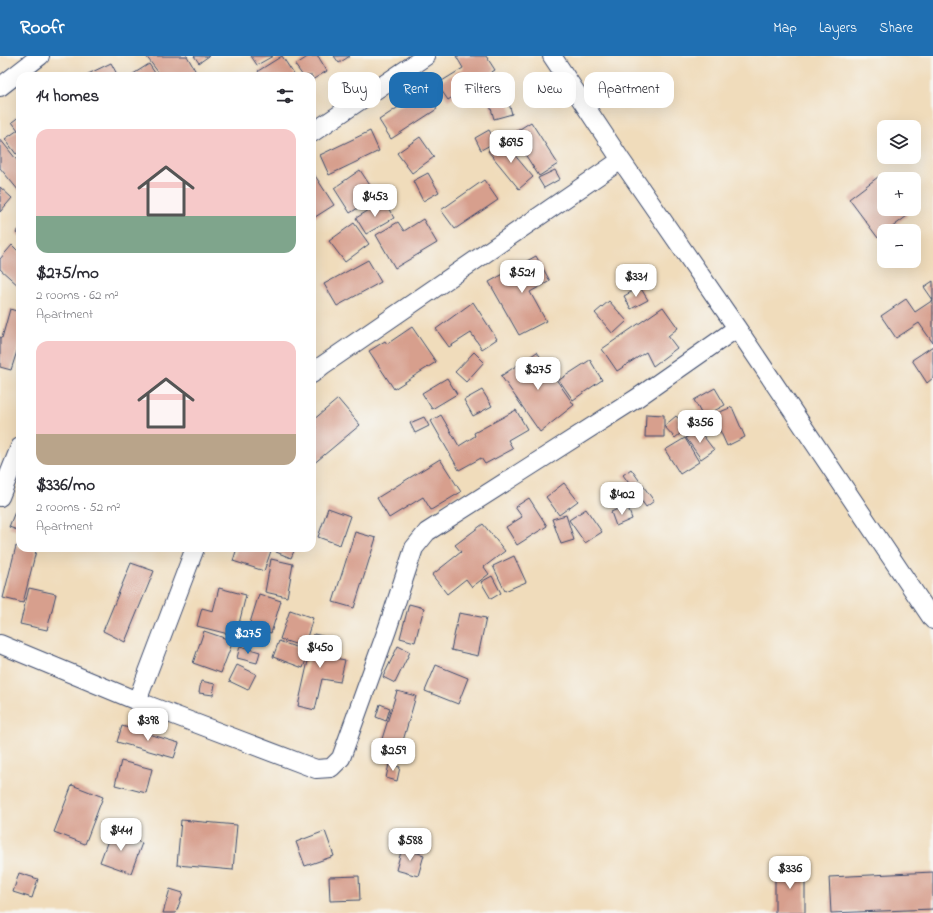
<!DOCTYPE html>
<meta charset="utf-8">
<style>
:root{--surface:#fff;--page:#f2f2f3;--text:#2b2b33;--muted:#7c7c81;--accent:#1f6fb2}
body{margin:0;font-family:"Indie Flower",sans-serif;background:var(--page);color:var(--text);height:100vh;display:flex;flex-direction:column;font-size:15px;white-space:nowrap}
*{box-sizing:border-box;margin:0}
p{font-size:13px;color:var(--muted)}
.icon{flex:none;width:22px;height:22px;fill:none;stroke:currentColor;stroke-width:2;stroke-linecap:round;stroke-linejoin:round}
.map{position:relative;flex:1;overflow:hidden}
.drawer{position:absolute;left:16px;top:16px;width:300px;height:480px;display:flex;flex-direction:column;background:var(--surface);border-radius:12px;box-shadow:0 4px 16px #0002}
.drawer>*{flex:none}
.guide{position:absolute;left:328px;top:16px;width:380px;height:36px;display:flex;gap:8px}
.tools{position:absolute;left:877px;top:64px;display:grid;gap:8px}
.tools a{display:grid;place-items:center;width:44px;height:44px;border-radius:8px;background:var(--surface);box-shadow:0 4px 16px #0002;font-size:20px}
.price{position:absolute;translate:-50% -34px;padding:0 9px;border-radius:8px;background:#fff;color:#222;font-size:13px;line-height:26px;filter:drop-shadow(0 1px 2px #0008)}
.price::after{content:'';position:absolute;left:50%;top:24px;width:12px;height:9px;margin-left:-6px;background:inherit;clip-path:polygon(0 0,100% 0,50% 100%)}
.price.current{background:var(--accent);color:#fff}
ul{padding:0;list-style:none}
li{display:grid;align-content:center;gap:8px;height:212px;padding:0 20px}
li span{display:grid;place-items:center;height:124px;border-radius:12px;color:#555}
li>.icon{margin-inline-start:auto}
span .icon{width:72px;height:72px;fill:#fffc;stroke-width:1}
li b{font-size:17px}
h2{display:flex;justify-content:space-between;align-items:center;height:48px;padding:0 20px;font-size:17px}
.pill{padding:0 14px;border-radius:12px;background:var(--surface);box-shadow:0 4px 16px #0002;font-size:14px;line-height:36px}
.pill.current{background:var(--accent);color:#fff}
header{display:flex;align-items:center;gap:24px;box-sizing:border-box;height:56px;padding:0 20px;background:var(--accent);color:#fff}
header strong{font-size:19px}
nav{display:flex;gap:22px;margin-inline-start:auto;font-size:14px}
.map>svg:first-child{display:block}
.building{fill:#d79f8d}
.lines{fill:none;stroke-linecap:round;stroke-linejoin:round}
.minor-casing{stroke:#3b496c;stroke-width:20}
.minor{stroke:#fff;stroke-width:18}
</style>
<header>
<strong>Roofr</strong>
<nav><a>Map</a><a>Layers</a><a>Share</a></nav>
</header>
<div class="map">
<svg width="933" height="857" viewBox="0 0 933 857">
<rect width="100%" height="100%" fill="#f6f6f2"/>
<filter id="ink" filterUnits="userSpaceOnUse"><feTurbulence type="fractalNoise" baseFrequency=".025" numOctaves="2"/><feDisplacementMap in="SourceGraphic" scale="8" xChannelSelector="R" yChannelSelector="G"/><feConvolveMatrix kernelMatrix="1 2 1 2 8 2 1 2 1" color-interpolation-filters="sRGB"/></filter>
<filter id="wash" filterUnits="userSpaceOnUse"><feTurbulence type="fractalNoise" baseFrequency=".012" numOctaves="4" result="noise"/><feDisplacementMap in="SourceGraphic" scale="16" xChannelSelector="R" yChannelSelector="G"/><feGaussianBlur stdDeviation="0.9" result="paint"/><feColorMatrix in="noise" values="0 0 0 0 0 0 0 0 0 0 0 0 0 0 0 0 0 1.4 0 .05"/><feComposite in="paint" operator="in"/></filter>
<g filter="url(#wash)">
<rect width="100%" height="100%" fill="#f0dcbb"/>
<g id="blocks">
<path class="building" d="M146,0H187L196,16L188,20H161Z
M194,0H209L199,7Z
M251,0H273L257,9Z
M282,0L295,20H261L258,15Z
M309,0H318L327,15L312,24V20H303L295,9Z
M334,0H350L339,7Z
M456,0H486L495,14L448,44L437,28L463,12Z
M111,7L118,20H84Z
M149,8L157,20H130Z
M424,34L437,53L391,83L379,64Z
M506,37L512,58L494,63L488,42Z
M20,60V96L16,98L5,83L18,74L12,66Z
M531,66L558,108L539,120L512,78Z
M489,74L496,86L481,94L475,82Z
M370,75L379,95L329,119L320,99Z
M420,81L434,101L412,117L397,97Z
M0,83L20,108V134L19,135L0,112Z
M502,84L533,121L519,133L488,95Z
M360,114L377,140L350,157L334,132Z
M555,114L560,123L544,132L538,122Z
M312,115L334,149L312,163Z
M428,117L439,136L423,145L413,125Z
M878,121L884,130V153H902L907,160L887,175H884V177L878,182L849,143Z
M484,124L498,144L455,173L441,154Z
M0,131L12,142L0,156Z
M384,145L394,162L366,178L356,162Z
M423,163L437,187L395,212L376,179L398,166L404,175Z
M354,167L369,188L345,206L329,185Z
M20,172V180L16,177Z
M12,189L20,197V231L0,213V203Z
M536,200L550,225L530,236L546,265L519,279L489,226Z
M368,204L381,226L337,250L324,228Z
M933,225V287L919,267L896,282L881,260L906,243L915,256L933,244L924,231Z
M640,231L648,244L631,253L624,240Z
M609,245L627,265L613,278L595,257Z
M473,246L497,283L482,293L471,277L449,291L436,273Z
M663,251L678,272L668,280L677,292L653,310L646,296L617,315L602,293Z
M10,253L20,256V286L11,314L0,311V281L2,282Z
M412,271L436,306L394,333L369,295L385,285L387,288Z
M933,290V322L927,327L912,304Z
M474,296L484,306L466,326L455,316Z
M537,296L574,349L540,376L501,320Z
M590,304L602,324L573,344L559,324Z
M447,322L457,338L432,353L422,337Z
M715,332L725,349L703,361L694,344Z
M482,334L492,350L473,360L464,344Z
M338,343L360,369L312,409V376L316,372L312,365Z
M732,351L745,381L727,390L713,359Z
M516,354L527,373L508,384L513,393L485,408L481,402L459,414L431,365L441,359L459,390L475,380L474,377Z
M646,358L664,359V381H645Z
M676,360L687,372L675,382L664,370Z
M424,361L429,370L415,377L410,367Z
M698,373L714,394L701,403L686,382Z
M685,382L699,406L680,418L665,394Z
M440,403L461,436L431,454L423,441L389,462L377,442Z
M631,413L654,445L646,451L623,419Z
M564,427L578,445L559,459L546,441Z
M529,442L547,470L517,489L506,471L522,461L515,451Z
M20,443V475L9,471Z
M627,449L632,463L616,470L611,456Z
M328,452L350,460L340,489L318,481Z
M586,453L602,476L585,487L569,464Z
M566,459L574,484L561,488L552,463Z
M483,468L505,495L484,511L489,518L472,531L466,523L447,538L432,519L461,496L455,489Z
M355,476L376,482L354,552L333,546Z
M16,490L20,491V492L36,495L23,547L3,542Z
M237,492H272L264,515L233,505Z
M277,492H285L294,495L291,502L276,496Z
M514,500L526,526L505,535L493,510Z
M271,503L293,508L287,541L265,536Z
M131,507L154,515L125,586L103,575Z
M492,520L501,537L491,543L481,526Z
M29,532L56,538L47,574L20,568Z
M219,532L246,539L236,580L197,570L202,552L213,555Z
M259,538L281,545L271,577L249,570Z
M409,548L424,552L415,586L400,582Z
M290,554L313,562L304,591L280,583Z
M459,557L486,562L478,600L451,594Z
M204,575L233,585L221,617L193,607Z
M314,578L339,584L335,602L345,604L340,626L322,623L315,654L298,650Z
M279,585L309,596L303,612L273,601Z
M240,590L260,596L257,607L237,602Z
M398,590L410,596L395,627L383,621Z
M237,609L256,618L248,634L229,625Z
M436,609L468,622L458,648L425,635Z
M201,625L215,628L213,639L199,637Z
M397,635L416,640L396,709L376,702Z
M380,648L390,652L386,665L376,661Z
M122,670L179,687L174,702L117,686Z
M121,705L152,713L146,737L115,729Z
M389,708L400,711L397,725L386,722Z
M72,729L103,741L85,788L54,776Z
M181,764L237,769L233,814L177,809Z
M325,775L334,800L305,810L296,786Z
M111,776L142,787L131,817L100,806Z
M402,792L424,799L418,820L396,814Z
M775,812H805V857H775Z
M933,816V853L831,857L829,821Z
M19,817L38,823L32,842L13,836Z
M359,820L360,844L330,845L329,821Z
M170,833L183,837L176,857H163Z"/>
</g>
</g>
<g filter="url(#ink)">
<use href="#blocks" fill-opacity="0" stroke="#3b496c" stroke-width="1"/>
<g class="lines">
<g class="minor-casing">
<path id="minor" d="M552,0L621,104L737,272L933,564
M0,31L40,0
M312,77L426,0
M312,318L323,309L621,104
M0,441L20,391
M0,588L137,645L316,713L331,712L341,702L387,574L414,492L427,476L637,342L737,272
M137,645L195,492"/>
</g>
<use href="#minor" class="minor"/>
</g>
</g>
</svg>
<div class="tools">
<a><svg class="icon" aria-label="layers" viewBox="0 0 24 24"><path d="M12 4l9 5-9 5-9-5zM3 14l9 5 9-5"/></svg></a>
<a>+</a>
<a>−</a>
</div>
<b class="price" style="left:511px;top:108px">$695</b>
<b class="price" style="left:375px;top:162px">$453</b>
<b class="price" style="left:522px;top:238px">$521</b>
<b class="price" style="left:636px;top:242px">$331</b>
<b class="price" style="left:538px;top:335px">$275</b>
<b class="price" style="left:700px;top:388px">$356</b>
<b class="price" style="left:622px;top:460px">$402</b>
<b class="price current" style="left:248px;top:599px">$275</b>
<b class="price" style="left:320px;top:613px">$450</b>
<b class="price" style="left:148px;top:686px">$398</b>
<b class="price" style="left:393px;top:716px">$259</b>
<b class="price" style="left:121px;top:796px">$441</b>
<b class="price" style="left:410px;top:806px">$588</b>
<b class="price" style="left:790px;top:834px">$336</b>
<div class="guide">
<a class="pill">Buy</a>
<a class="pill current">Rent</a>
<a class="pill">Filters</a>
<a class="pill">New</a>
<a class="pill">Apartment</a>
</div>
<section class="drawer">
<h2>14 homes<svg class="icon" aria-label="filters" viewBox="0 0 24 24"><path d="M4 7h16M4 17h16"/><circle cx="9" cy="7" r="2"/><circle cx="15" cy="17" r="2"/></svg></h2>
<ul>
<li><span style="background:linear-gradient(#f6c9c9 70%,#7fa58c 0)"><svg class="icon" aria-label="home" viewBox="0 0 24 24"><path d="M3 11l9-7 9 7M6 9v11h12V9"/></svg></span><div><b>$275/mo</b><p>2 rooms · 62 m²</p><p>Apartment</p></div></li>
<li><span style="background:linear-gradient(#f6c9c9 75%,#b9a48a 0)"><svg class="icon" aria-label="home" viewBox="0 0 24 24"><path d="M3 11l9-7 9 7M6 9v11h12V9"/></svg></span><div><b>$336/mo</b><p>2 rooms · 52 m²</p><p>Apartment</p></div></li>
</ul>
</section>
</div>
